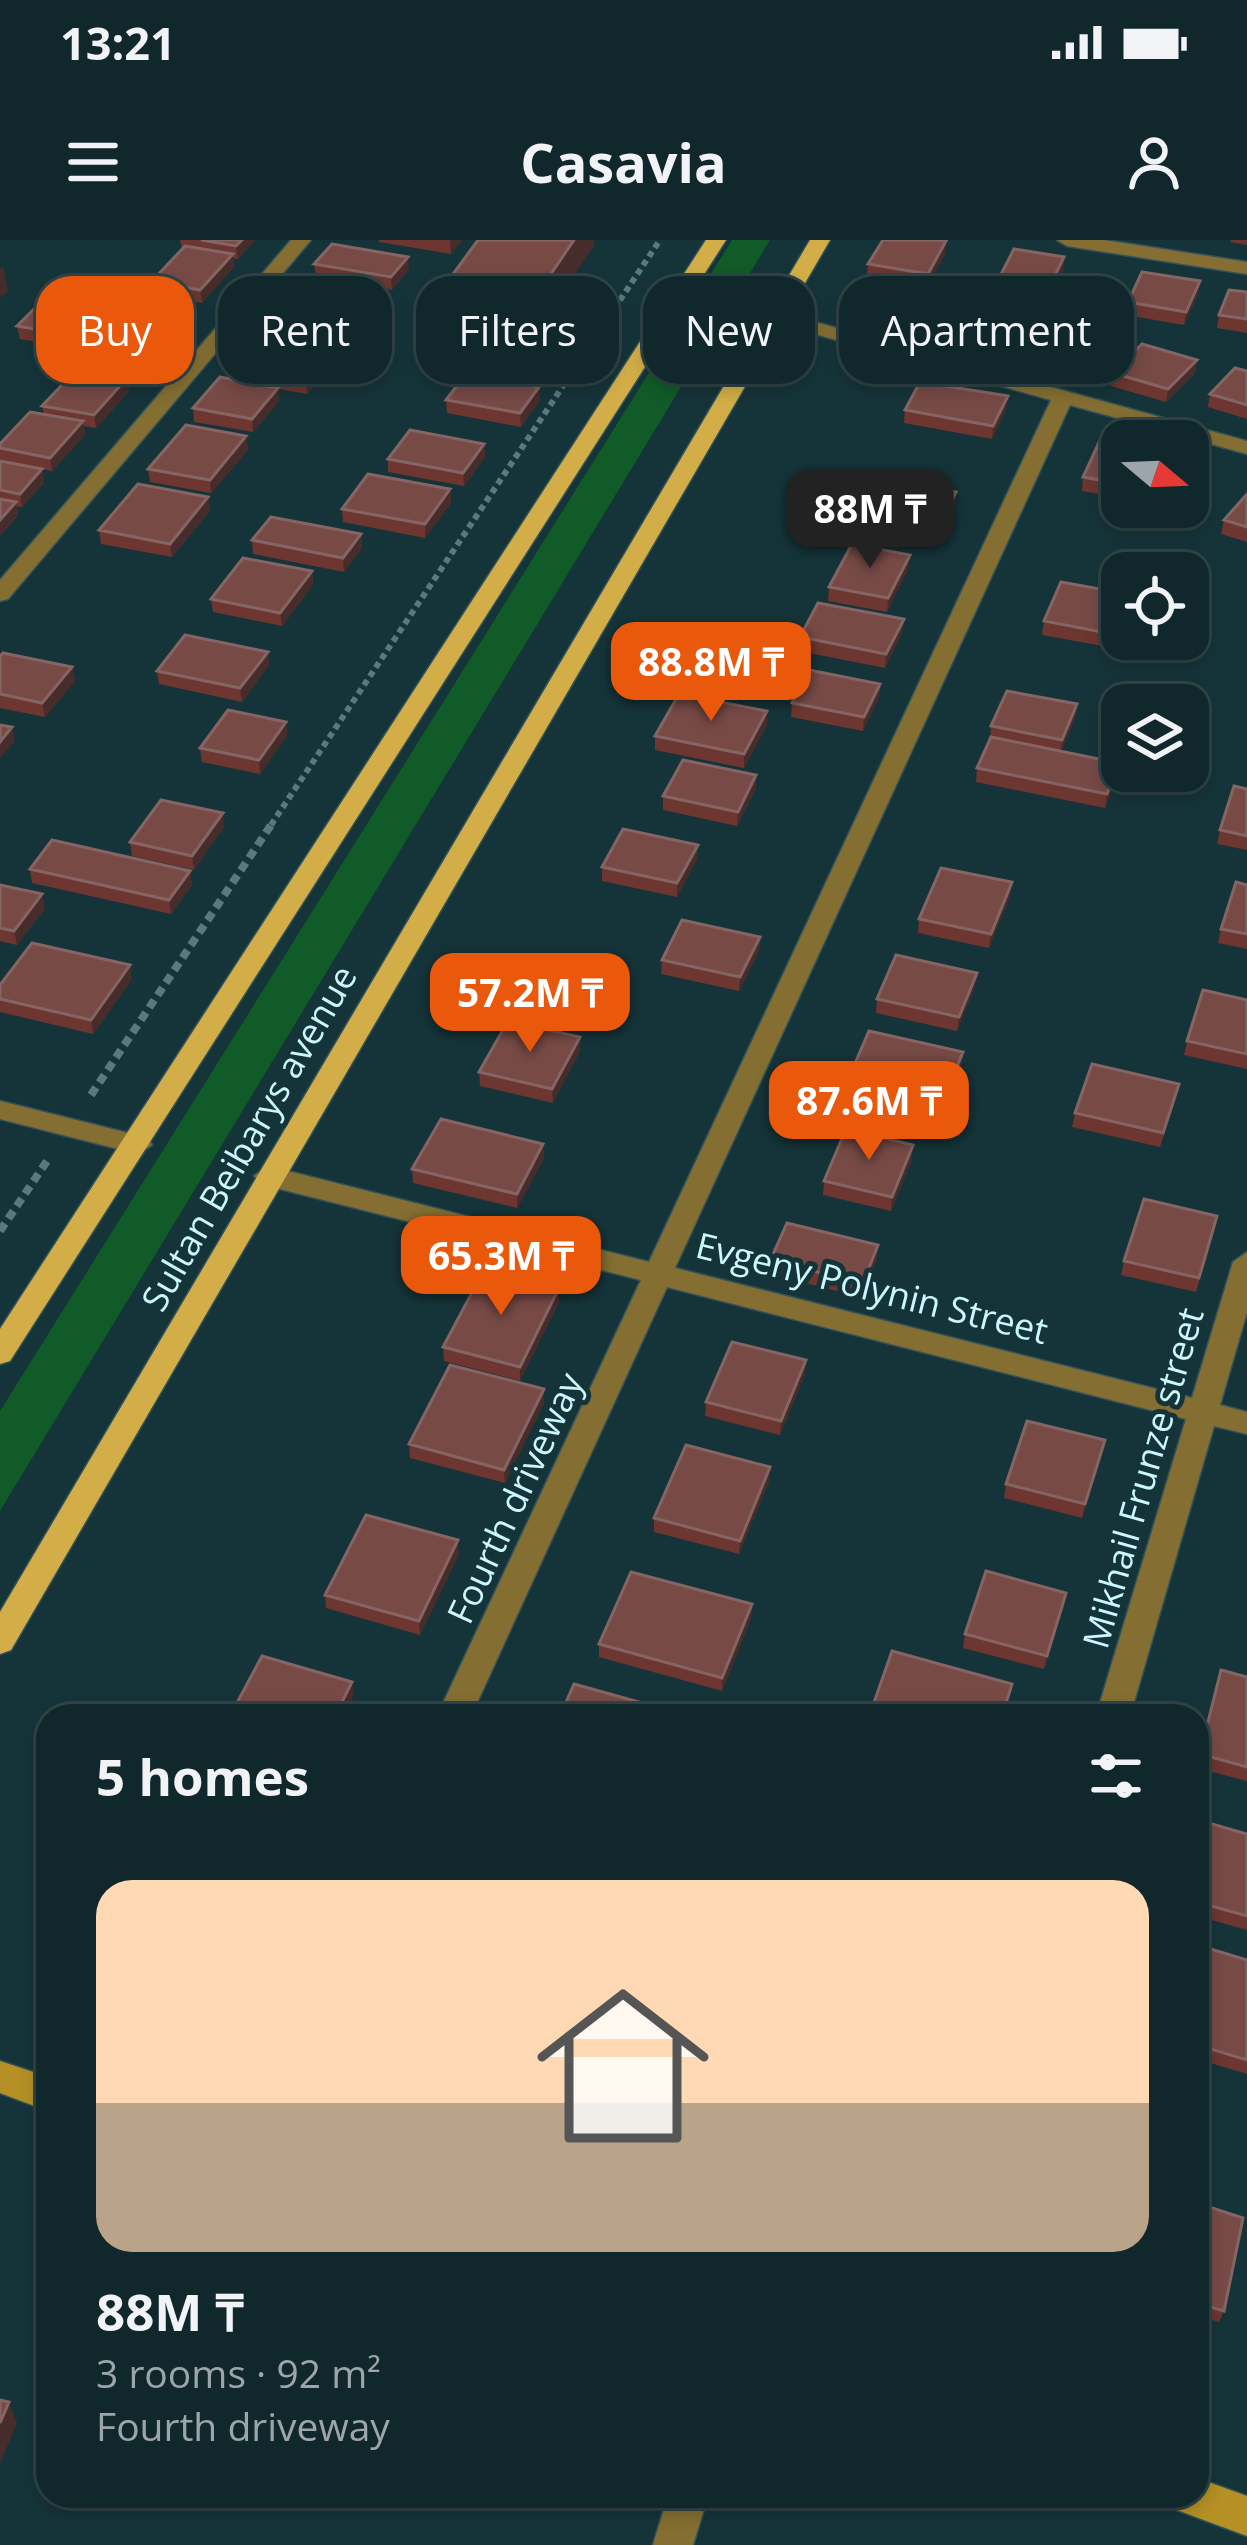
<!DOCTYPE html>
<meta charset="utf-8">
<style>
:root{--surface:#10272b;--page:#192f33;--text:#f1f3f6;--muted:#9ca5a9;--line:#304447;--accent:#ea580c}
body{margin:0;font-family:"Open Sans",sans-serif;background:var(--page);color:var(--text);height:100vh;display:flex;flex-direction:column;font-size:45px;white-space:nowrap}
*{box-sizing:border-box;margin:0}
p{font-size:39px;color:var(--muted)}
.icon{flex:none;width:66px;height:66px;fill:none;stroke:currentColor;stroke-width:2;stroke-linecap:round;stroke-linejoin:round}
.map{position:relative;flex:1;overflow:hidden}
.side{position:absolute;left:36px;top:1464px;width:1173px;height:804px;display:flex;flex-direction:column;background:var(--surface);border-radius:36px;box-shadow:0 6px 18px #0003,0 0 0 3px var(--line)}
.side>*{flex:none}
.hud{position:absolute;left:36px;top:36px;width:1176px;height:108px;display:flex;gap:24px}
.needle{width:78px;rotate:109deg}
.tools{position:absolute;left:1101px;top:180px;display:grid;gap:24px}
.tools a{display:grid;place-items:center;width:108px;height:108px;border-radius:24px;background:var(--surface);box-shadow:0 6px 18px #0003,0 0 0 3px var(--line);font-size:60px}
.price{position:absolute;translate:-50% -102px;padding:0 27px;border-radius:24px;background:var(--accent);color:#fff;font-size:39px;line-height:78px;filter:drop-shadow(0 3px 6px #0008)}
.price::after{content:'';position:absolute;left:50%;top:72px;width:36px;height:27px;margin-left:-18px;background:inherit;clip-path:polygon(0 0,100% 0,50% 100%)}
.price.current{background:#222;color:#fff}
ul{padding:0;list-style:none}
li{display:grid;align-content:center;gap:24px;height:636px;padding:0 60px}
li span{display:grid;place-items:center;height:372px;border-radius:36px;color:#555}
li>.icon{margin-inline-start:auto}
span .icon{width:216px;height:216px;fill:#fffc;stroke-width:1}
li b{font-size:51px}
h2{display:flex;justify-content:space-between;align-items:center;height:144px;padding:0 60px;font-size:51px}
.tag{padding:0 42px;border-radius:36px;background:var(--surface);box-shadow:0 6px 18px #0003,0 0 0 3px var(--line);font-size:42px;line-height:108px}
.tag.current{background:var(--accent);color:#fff}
.status{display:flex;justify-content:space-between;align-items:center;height:84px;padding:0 60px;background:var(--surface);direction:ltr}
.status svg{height:33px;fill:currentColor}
header{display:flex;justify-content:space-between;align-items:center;height:156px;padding:0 60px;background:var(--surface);font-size:54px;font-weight:700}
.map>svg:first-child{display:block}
.green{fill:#105b28}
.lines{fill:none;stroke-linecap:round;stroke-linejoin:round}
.lane-casing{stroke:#325359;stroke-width:3}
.street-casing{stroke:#325359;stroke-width:3}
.secondary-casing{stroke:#325359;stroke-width:3}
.primary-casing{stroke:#325359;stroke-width:3}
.path-far1{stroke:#567a7f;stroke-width:6;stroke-dasharray:6 4.5;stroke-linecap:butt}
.path{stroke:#567a7f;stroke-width:8;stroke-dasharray:9 6;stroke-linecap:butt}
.lane{fill:#846e32;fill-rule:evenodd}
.street{fill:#846e32;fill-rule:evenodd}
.secondary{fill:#b59125;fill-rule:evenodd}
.primary{fill:#d3ae48;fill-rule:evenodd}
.wall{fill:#6d3630}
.shaded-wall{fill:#462c2a}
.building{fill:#774a46;stroke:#846563;stroke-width:3}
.labels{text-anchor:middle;stroke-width:10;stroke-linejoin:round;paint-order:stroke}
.street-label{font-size:36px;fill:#cbf7fe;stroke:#153439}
</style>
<div class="status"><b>13:21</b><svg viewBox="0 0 49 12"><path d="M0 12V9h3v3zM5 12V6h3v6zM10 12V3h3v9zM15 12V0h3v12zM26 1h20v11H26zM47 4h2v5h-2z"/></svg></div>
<header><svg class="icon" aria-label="menu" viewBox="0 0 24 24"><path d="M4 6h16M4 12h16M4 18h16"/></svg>Casavia<svg class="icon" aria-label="person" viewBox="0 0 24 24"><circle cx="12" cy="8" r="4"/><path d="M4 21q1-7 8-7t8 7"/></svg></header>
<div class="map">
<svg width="1247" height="2305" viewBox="0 0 1247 2305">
<rect width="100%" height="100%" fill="#153439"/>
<path class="green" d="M732,0H770L0,1271V1171Z"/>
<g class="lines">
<g class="lane-casing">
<path id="lane" d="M668,2256H708L693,2305H653Z"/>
</g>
<g class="street-casing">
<path id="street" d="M291,0H311L8,359L0,361V340Z
M1057,0H1104L1247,22V34L1067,6Z
M775,71L1247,201V214L1070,165L675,1028L1192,1158L1233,1022L1247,1012V1072L1220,1165L1247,1172V1194L1214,1186L1130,1476H1096L1186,1179L667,1047L471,1476H437L641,1040L268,946L254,936L268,926L649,1022L1051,160L768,81L765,77Z
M0,861L148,898L152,905L138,914L0,879Z"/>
</g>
<g class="secondary-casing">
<path id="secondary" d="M0,1821L48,1837V1871L0,1853Z
M1197,2238L1247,2256V2296L1177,2270L1171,2256H1197Z"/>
</g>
<g class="primary-casing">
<path id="primary" d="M706,0H726L10,1121L0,1124V1089Z
M810,0H830L11,1410L0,1414V1372Z"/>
</g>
<path class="path-far1" d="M271,585L660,0"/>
<path class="path" d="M91,855L273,582
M0,991L49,918"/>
<use href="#lane" class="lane"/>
<use href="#street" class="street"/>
<use href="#secondary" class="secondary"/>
<use href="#primary" class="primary"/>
</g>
<path class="wall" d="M180,0H255L238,19L233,18L234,27L202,63L153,54L152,41L182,9Z
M379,0H462L451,14L379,2Z
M478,0H594V5L541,85L452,72L451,37Z
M1231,0H1247V5L1230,2Z
M945,14L927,47L942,64L924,85L856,70L857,57L873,38L867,37L868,24Z
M1064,17L1063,30L1046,65L995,56L996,44Z
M314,24L409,29L392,50L316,37Z
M1247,52V93L1217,88L1219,75Z
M1198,54L1184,85L1126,75L1128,62Z
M366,67L337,102L278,91L277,78Z
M113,73L115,86L91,111L20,99L17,86Z
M1060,76L1058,89L1037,119L966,104L968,91Z
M560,109L540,137L483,127L482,114Z
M329,113L330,126L307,154L278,149L279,161L253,192L194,182L193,168L229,139L227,127Z
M1197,120L1195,133L1166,162L1111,146L1113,133Z
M1247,131V179L1208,167L1210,154Z
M539,147L540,160L521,187L447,173L446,160Z
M129,151L96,188L84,186L85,195L52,231L42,229L44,243L22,267L17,266L18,276L0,296V204L44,174L42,166Z
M905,170H1006L992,199L904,183Z
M246,196L248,210L211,253L150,242L148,229Z
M1122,201V258L1082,251L1083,237Z
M484,204L485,217L464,246L388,232V219Z
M450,249L451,263L425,298L343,282L342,269Z
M1247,254V302L1221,294L1224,280Z
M208,257L210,271L172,317L101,304L99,290Z
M955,265L939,296L861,282L862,269Z
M361,294L362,308L344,332L253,314L252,300Z
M908,329L887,372L828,361L829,347Z
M312,331L313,345L282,386L213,372L211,359Z
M1122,353V399H1135L1130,411L1042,395L1044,381Z
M902,393L885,428L799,411L800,397Z
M268,412L269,425L242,462L159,444L157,431Z
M0,416L72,427L75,441L45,477L0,468Z
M880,444L879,457L863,491L791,477L792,463Z
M1077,464L1075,478L1061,511L1119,523L1117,537L1105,568L976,542L977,528L990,500L991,486Z
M767,471V485L744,528L655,510V496Z
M286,482L287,496L260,534L202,522L200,508Z
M756,535V549L737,586L663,570V556Z
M1247,549V610L1217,604L1220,590Z
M224,587L194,630L132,616L130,602Z
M697,619L677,657L602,641V627Z
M30,629L190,631L192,645L171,674L32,643Z
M0,645L45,668L17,705L0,701Z
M1247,645V709L1218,703L1221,689Z
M1010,656L989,708L918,693L919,679Z
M760,697L759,711L739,751L661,734L662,720Z
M132,739L93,794L0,772V745Z
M975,746L957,791L876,773L877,759Z
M1247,760V829L1184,815L1187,801Z
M580,797V811L553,863L480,846L479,832Z
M963,812L961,826L946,863L851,842L853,828Z
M1176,858L1160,907L1072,887L1075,873Z
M543,904L544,918L517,968L413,943L412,929Z
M912,919L891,971L823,955L824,941Z
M1214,990L1196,1052L1121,1035L1124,1021Z
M877,1019L861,1057L770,1034V1021Z
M559,1048V1062L520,1141L444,1121L443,1107Z
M805,1134L780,1195L705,1176L706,1162Z
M544,1149V1163L505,1243L410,1218L409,1204Z
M1102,1214L1082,1278L1004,1258L1006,1244Z
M769,1241L739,1314L654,1292V1278Z
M459,1314L420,1395L326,1368L325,1355Z
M752,1364L751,1378L722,1451L599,1417V1404Z
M1064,1366L1044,1429L963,1408L965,1394Z
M1221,1430L1247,1437V1541L1197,1528Z
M1247,1594V1690L1197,1676V1614Z
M1247,1720V1834L1197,1819V1734Z
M1197,1963L1224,2071L1219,2082L1197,2075Z"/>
<path class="shaded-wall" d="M242,0H255L238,19L236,6Z
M451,0H462L451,14L450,1Z
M574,0H594V5L541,85L540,50Z
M946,1L945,14L927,47L928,34Z
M233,14L234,27L202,63L200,50Z
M408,17L409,29L392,50L391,37Z
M1064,17L1063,30L1046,65L1047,52Z
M3,26L8,51L0,58V29Z
M1200,41L1198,54L1184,85L1186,72Z
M943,51L942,64L924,85L925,72Z
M365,54L366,67L337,102L336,89Z
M113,73L115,86L91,111L89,98Z
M1060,76L1058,89L1037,119L1039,106Z
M560,96V109L540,137V124Z
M329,113L330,126L307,154L306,141Z
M1197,120L1195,133L1166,162L1168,149Z
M127,138L129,151L96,188L94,175Z
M539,147L540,160L521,187L520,173Z
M278,148L279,161L253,192L252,179Z
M1008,156L1006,170L992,199L993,186Z
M83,181L85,195L52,231L50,218Z
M246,196L248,210L211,253L210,240Z
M484,204L485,217L464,246L463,233Z
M42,229L44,243L22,267L20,254Z
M450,249L451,263L425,298V284Z
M956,252L955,265L939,296L940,283Z
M208,257L210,271L172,317L170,304Z
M16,262L18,276L0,296V280Z
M361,294L362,308L344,332L343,318Z
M910,315L908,329L887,372L888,358Z
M312,331L313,345L282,386L280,373Z
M904,379L902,393L885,428L886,414Z
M268,412L269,425L242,462L240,448Z
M72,427L75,441L45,477L42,463Z
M880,444L879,457L863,491L864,477Z
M1077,464L1075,478L1060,514L1062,500Z
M767,471V485L744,528V514Z
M286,482L287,496L260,534L259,520Z
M12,487L15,501L0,519V502Z
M1119,523L1117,537L1105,568L1107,554Z
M756,535V549L737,586L738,572Z
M223,573L224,587L194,630L192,616Z
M698,605L697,619L677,657V643Z
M190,631L192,645L171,674L169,660Z
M1012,642L1010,656L989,708L991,694Z
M42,654L45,668L17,705L14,691Z
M760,697L759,711L739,751L740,737Z
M130,725L132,739L93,794L91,780Z
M977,733L975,746L957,791L959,777Z
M580,797V811L553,863L552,849Z
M963,812L961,826L946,863L948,849Z
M543,904L544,918L517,968V954Z
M913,905L912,919L891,971L892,957Z
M878,1005L877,1019L861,1057L863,1043Z
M559,1048V1062L520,1141V1127Z
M806,1120L805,1134L780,1195L781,1181Z
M544,1149V1163L505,1243L504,1230Z
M1105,1200L1102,1214L1082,1278L1085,1264Z
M770,1227L769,1241L739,1314L740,1301Z
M458,1300L459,1314L420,1395L419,1381Z
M1066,1353L1064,1366L1044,1429L1047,1416Z
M752,1364L751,1378L722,1451V1438Z
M352,1442L354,1455L344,1476H335Z
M9,2162L17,2183L0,2224V2183Z"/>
<path class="building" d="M201,0H242L236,6Z
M478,0H574L540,50L451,37Z
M883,0H938L946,1L928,34L868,24Z
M332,4L408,17L391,37L314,24Z
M185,6L233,14L200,50L152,41Z
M1014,9L1064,17L1047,52L996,44Z
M1142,32L1200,41L1186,72L1128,62Z
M875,35L943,51L925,72L857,57Z
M307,44L365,54L336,89L277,78Z
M1229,50L1247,52V79L1219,75Z
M42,61L113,73L89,98L17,86Z
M990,61L1060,76L1039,106L968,91Z
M503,86L560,96L540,124L482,114Z
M251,99L329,113L306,141L227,127Z
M1142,104L1197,120L1168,149L1113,133Z
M1235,128L1247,131V165L1210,154Z
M77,129L127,138L94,175L42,166Z
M466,134L539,147L520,173L446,160Z
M220,137L278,148L252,179L193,168Z
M920,142L1008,156L993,186L905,170Z
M30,172L83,181L50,218L0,208V204Z
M186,185L246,196L210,240L148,229Z
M410,190L484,204L463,233L388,219Z
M1101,198L1122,201V244L1083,237Z
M0,221L42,229L20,254L0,250Z
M368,234L450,249L425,284L342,269Z
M879,238L956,252L940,283L862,269Z
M138,244L208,257L170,304L99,290Z
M1247,254V287L1224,280Z
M0,259L16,262L0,280Z
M271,277L361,294L343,318L252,300Z
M852,304L910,315L888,358L829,347Z
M243,318L312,331L280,373L211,359Z
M1061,342L1122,353V396L1044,381Z
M818,363L904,379L886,414L800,397Z
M185,395L268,412L240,448L157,431Z
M3,413L72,427L42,463L0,454V416Z
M809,430L880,444L864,477L792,463Z
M1007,451L1077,464L1062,500L991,486Z
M679,454L767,471L744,514L655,496Z
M228,470L286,482L259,520L200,508Z
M0,485L12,487L0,502Z
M991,497L1119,523L1107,554L977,528Z
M683,520L756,535L738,572L663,556Z
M1234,546L1247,549V596L1220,590Z
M161,560L223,573L192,616L130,602Z
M623,589L698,605L677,643L602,627Z
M52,600L190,631L169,660L30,629Z
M941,628L1012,642L991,694L919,679Z
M1236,642L1247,645V694L1221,689Z
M0,645L42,654L14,691L0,688Z
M682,680L760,697L740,737L662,720Z
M32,703L130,725L91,780L0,759V745Z
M896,715L977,733L959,777L877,759Z
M1203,750L1247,760V814L1187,801Z
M508,781L580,797L552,849L479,832Z
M869,791L963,812L948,849L853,828Z
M1092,824L1179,844L1163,893L1075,873Z
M441,879L543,904L517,954L412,929Z
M846,889L913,905L892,957L824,941Z
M1144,959L1217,976L1199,1038L1124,1021Z
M787,983L878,1005L863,1043L770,1021Z
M484,1030L559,1048L520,1127L443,1107Z
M732,1102L806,1120L781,1181L706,1162Z
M450,1125L544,1149L504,1230L409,1204Z
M1027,1181L1105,1200L1085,1264L1006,1244Z
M686,1205L770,1227L740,1301L654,1278Z
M366,1275L458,1300L419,1381L325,1355Z
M986,1331L1066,1353L1047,1416L965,1394Z
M631,1332L752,1364L722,1438L599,1404Z
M892,1411L1012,1444L1002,1476H888L871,1471Z
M262,1416L352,1442L335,1476H230Z
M1221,1430L1247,1437V1527L1200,1514Z
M574,1444L689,1476H560Z
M1205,1582L1247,1594V1676L1197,1662V1616Z
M1204,1707L1247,1720V1820L1197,1805V1736Z
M1197,1963L1243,1978L1224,2071L1197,2063Z
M0,2160L9,2162L0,2183Z"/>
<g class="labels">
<g class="street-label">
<text transform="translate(249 898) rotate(-60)" y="13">Sultan Beibarys avenue</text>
<text transform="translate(872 1048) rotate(14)" y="13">Evgeny Polynin Street</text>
<text transform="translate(1143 1238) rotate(-74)" y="13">Mikhail Frunze street</text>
<text transform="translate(515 1258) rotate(-65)" y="13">Fourth driveway</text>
</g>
</g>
</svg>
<div class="tools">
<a><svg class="needle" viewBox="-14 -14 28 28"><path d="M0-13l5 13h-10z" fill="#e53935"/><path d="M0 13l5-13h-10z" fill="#9ca5a9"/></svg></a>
<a><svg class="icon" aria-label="locate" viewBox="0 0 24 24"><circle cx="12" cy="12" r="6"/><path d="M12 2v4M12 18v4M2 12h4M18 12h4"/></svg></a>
<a><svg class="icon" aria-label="layers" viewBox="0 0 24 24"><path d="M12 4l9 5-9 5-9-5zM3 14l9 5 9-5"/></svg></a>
</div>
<b class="price current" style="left:870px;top:331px">88M ₸</b>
<b class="price" style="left:711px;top:484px">88.8M ₸</b>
<b class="price" style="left:530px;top:815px">57.2M ₸</b>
<b class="price" style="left:869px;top:923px">87.6M ₸</b>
<b class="price" style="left:501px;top:1078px">65.3M ₸</b>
<div class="hud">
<a class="tag current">Buy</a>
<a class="tag">Rent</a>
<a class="tag">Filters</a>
<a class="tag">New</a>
<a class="tag">Apartment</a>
</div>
<section class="side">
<h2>5 homes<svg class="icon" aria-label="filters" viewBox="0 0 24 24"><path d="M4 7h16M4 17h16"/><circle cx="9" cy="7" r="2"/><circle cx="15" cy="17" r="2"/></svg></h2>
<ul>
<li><span style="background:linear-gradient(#ffd9b3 60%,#b9a48a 0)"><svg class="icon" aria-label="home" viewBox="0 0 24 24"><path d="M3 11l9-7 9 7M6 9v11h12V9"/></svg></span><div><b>88M ₸</b><p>3 rooms · 92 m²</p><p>Fourth driveway</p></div></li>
</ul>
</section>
</div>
